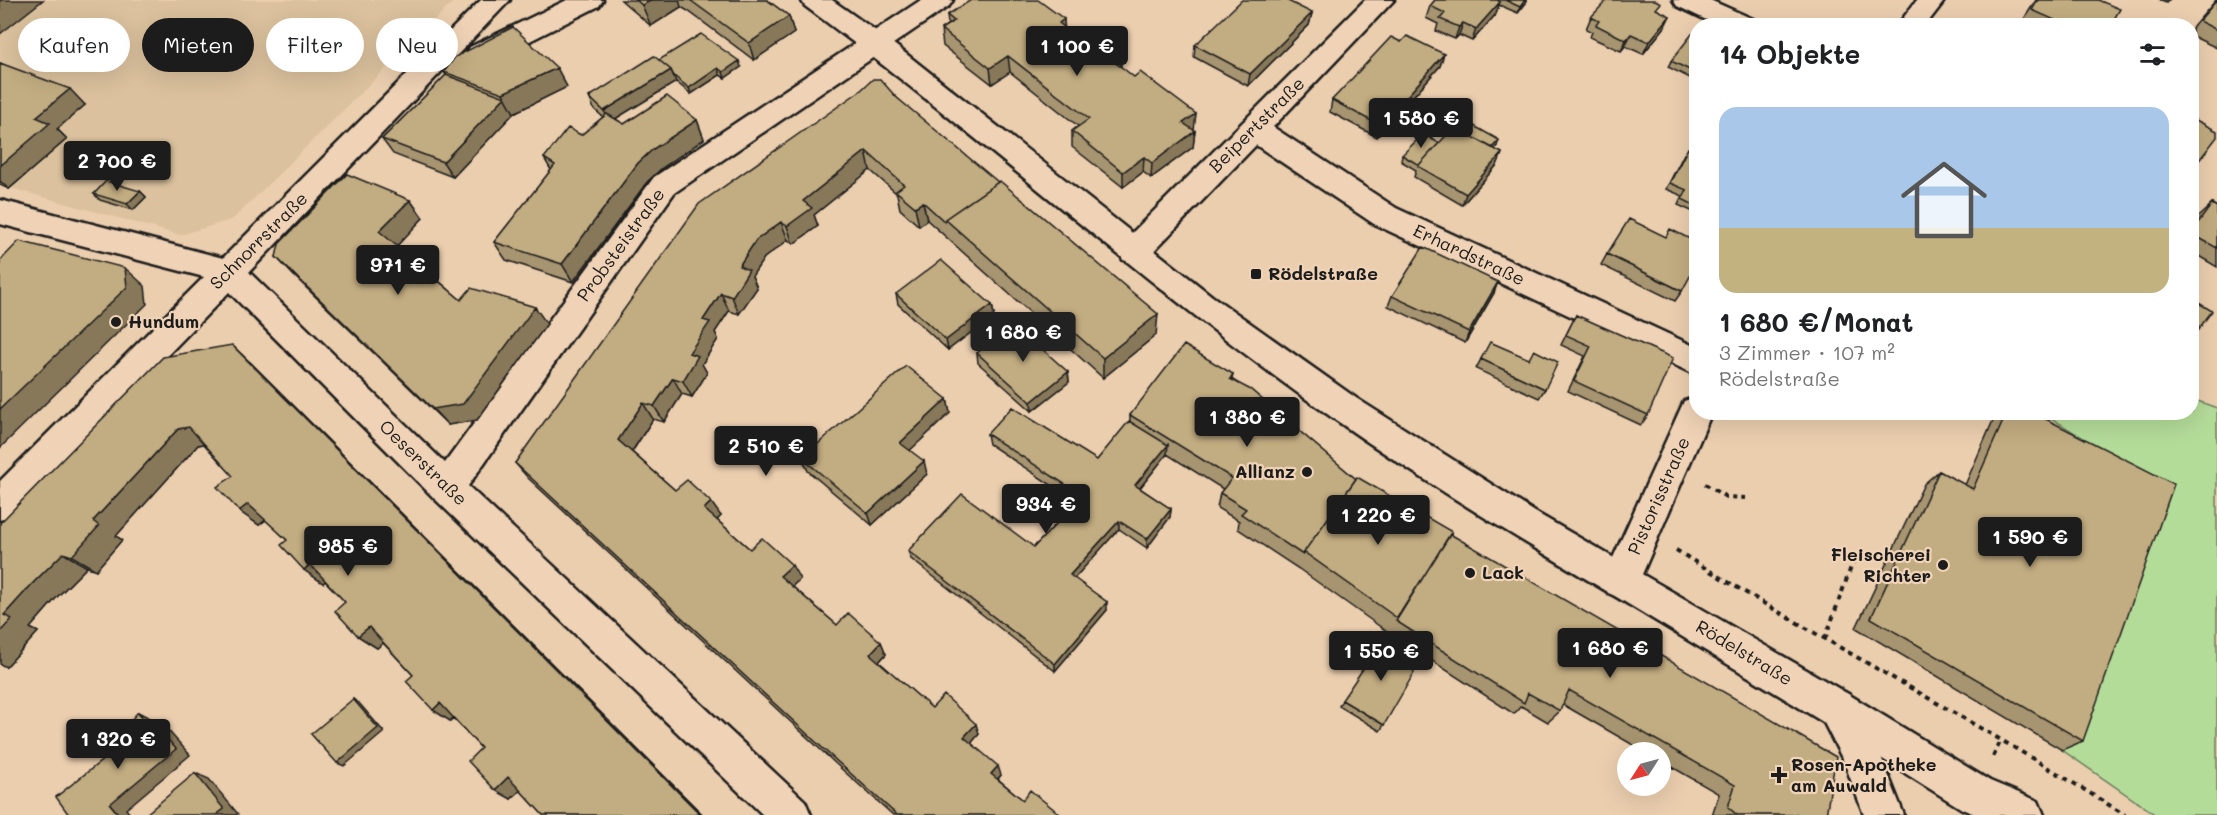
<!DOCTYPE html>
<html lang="de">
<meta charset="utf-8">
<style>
:root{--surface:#fff;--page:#f2f2f2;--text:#202124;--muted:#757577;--line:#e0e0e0;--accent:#1c1c1c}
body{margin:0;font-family:Mali,sans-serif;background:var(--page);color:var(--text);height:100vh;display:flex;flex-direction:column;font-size:22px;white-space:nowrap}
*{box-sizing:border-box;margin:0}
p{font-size:20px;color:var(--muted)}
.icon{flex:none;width:33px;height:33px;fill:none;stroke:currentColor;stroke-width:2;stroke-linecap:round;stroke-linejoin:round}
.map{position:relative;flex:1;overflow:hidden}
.sheet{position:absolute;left:1689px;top:18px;width:510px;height:402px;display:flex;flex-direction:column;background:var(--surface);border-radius:24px;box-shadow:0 6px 24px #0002}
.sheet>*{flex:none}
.guide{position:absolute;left:18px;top:18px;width:570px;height:54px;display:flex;gap:12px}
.needle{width:39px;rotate:234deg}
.buttons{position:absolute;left:1617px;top:742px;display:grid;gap:12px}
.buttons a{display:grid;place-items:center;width:54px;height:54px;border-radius:50%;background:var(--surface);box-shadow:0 6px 24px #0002;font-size:30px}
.price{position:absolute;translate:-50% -51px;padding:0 14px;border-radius:6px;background:var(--accent);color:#fff;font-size:20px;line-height:39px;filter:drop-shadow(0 2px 3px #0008)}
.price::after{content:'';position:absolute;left:50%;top:36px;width:18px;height:14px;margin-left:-9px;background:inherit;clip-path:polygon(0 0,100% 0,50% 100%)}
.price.current{background:#222;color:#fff}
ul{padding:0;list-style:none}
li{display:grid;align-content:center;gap:12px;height:318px;padding:0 30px}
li+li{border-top:2px solid var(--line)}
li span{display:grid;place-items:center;height:186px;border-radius:18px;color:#555}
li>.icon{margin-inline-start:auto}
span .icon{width:108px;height:108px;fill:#fffc;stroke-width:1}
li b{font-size:26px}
h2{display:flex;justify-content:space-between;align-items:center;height:72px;padding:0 30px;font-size:26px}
.pill{padding:0 21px;border-radius:27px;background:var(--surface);box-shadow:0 6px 24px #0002;font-size:21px;line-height:54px}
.pill.current{background:var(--accent);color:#fff}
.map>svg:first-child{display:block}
.built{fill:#dbc19d}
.green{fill:#b4dc99;stroke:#687c5a;stroke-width:1.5}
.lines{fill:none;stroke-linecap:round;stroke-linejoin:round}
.minor-casing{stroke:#1c1c1c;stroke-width:5}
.secondary-casing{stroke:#1c1c1c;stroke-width:5}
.primary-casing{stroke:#1c1c1c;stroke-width:5}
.path{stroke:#1c1c1c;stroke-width:4;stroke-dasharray:5 5;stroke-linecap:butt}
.minor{fill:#f0d3b6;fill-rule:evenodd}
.secondary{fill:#f0d3b6;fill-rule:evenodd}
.primary{fill:#f0d3b6;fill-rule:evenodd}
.wall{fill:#a7946f;stroke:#1c1c1c;stroke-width:1.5}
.shaded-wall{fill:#88785a;stroke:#1c1c1c;stroke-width:1.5}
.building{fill:#c2ac81;stroke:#1c1c1c;stroke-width:1.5}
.poi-dot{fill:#1c1c1c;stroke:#f0d3b6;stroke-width:2}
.labels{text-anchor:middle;stroke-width:4.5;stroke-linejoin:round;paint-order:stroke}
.street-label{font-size:18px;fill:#1c1c1c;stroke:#f0d3b6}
.poi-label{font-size:18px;font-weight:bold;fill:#1c1c1c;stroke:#f0d3b6;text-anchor:start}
</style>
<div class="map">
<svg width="2217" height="815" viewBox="0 0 2217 815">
<rect width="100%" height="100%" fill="#ebceae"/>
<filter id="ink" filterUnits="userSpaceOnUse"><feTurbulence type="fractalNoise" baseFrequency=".0167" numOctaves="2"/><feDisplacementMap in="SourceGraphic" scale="12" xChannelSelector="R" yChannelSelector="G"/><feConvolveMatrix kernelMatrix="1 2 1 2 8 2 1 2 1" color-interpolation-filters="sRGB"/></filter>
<g filter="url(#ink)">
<path class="built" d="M43,0H455L233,219L180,235L7,187L0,113V34Z"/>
<path class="green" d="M2192,399L2217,408V815H2156L2062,750L2154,497L2094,445L2043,413L2192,412Z"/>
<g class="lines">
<g class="minor-casing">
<path id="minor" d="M481,0H510L249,272L445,463L654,177L921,0H953L949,6L674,193L468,486L805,801L811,815H763L435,499L229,292L12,515L0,520V481L204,277L0,224V200L223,258Z
M567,0H603L599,6L490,61L480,64L470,61L466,54L470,47Z
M1365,0H1394L1273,127L1396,208L1696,347V375L1374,224L1256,145L1145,260L1134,263L1123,260L1119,251L1123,242Z
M1673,0H1710L1753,19L1757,26H1719L1677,6Z
M1917,0H1945L1925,26H1897Z
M1696,397V412H1712L1634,593L1621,598L1608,593L1603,581L1608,569L1684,401Z"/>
</g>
<g class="secondary-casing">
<path id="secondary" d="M1835,688L1848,694L1874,739L1904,815H1864L1845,764L1816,707L1822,694Z"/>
</g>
<g class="primary-casing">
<path id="primary" d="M801,0H832L886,38L1212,296L1356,398L1535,512L1848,694L1990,781L2038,801L2044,815H1977L1962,809C1858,743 1753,679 1648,616C1541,552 1432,488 1330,416C1148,288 984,138 805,6Z"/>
</g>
<path class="path" d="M1705,484L1726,497L1746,498
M1676,550C1823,642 1978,722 2125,815
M1825,639L1855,556
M1993,757L2001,740"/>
<use href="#minor" class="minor"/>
<use href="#secondary" class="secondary"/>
<use href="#primary" class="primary"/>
</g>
<path class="wall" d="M621,0H767L789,16L794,33L754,60L688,11L681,7L651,26Z
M1435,0H1527L1526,3L1518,13L1499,5L1496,14L1472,41L1459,35L1455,39L1436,31L1438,24L1426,18L1430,6Z
M2036,0H2098L2110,26H2029L2022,22Z
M2159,0H2169L2166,3Z
M2216,0H2217V48L2192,36V28Z
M1658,10L1664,28L1643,54L1625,46L1621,51L1590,37L1592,32L1586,29L1591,17Z
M1312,13L1309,25L1248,86L1194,57L1195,45Z
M947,15L1065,28L1078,38L1121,67L1194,130H1193L1195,131L1193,147L1151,178L1143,172L1123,187L1072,147V131L1078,126L1010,72L992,84L943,46L941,29L948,24Z
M1696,36V81L1668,67L1671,61Z
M1401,42L1444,54L1440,66L1377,137L1330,112L1332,100Z
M659,60L741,67L725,78L720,75L691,94L676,82L615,119L624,124L697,120L704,139L662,168L647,182L573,282L506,260L494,242L551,170L544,158L581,135L603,117L594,109L589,97Z
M0,63L85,105L57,129L67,139L9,189L0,185Z
M557,68L567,87L514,113L453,177L393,154L382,139L446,75L444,72Z
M896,97L1156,335L1103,378L927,220L919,226L900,209L897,194L870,170L814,215L818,226L793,244L788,240L764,258L752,276L757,288L739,314L729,311L715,332L718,339L702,364L707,373L692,397L682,394L664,422L653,419L632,452L675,490L721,516L717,520L750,549L800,579L792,586L837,625L881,642L886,654L879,662L932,708L979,734L971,743L1001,775L998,779L1023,800L1061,815H893L837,765L528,478L515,463Z
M2192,118L2197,163L2192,168Z
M1467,134L1497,146L1494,149L1502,153L1497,165L1462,205L1414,177L1416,170L1401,161L1402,155Z
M1696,152V213L1678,205L1683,196L1666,189L1684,154Z
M140,191L146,197L133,210L100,200L94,194Z
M410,200L423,218L397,245L461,300L547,324L477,420L448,425L293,275L276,257Z
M2212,204L2217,207V267L2192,252V225L2199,216Z
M1607,254L1682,291L1675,301L1601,265Z
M1494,293L1465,343L1388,306L1392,296Z
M896,294L992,305L994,315L948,350L898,304Z
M1576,315L1648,415L1641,425L1568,391L1585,356L1561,345Z
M977,353L1068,372L1069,382L1032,411L978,363Z
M1481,359L1545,389L1539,398L1476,369Z
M250,362L703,815H543L520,790L511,799L481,748L453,718L450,721L413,675L383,643L377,648L358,636L345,602L325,581L323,583L304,570L287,540L266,520L259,525L239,511L233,476L204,444L198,445L116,536L122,540L96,570L87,567L57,597L30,628L38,632L6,667L0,523Z
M1233,374L1232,379L1356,479L1450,534L1826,815H1712L1719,794L1660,760V753H1647L1562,704L1560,711L1548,722L1521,706L1514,714L1389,633L1299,569L1238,529L1239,521L1217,508L1220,493L1223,489L1167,454L1140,488L1171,509L1170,517L1147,548L1119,529L1074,578L1107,610L1055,671L911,559L908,551L1034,547L1077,502L989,444L987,434L1097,460L1130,421V415Z
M947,399L950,413L910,450L927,474L872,525L808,471L802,458Z
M1999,412H2032L2083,741L2062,750L1856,628L1924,484L1939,471L1965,485L1995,416Z
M1342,700L1384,725L1380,731L1339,706Z"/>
<path class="shaded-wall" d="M0,0H43L0,34Z
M652,0H679L681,7L651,26L642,5Z
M1525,0H1527L1526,3L1518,13L1520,7Z
M1500,2L1496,14L1472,41L1476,29Z
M1312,13L1309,25L1248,86L1250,74Z
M789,16L794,33L754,60L749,43Z
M1670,16L1664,28L1643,54L1649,42Z
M1064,19L1065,36L1059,23Z
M1463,23L1459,35L1455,39L1459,27Z
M1631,34L1625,46L1621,51L1626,40Z
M1444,54L1440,66L1377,137L1381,126Z
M1008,56L1010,72L992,84L990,68Z
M1121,57V73L1114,62Z
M739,61L741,67L725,78L723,72Z
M557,68L567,87L514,113L503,93Z
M718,68L720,75L691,94L689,88Z
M671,70L676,82L610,122L604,111Z
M70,89L85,105L57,129L67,139L9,189L0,181V166L36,117Z
M505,97L514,113L453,177L443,162Z
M1196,114L1194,130L1182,139L1183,123Z
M697,120L704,139L662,168L647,182L573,282L562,264L638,163L653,149Z
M1195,131L1193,147L1151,178L1152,163Z
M1499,140L1497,146L1486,158L1488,152Z
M866,151L870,170L814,215L818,226L793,244L787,226L803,201Z
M1502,153L1497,165L1462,205L1466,194Z
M1144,157L1143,172L1123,187V172Z
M140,191L146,197L133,210L127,204Z
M410,200L423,218L394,249L379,231Z
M923,202L927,220L919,226L915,207Z
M781,222L788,240L764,258L752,276L757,288L739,314L732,297L739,266L756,240Z
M125,268L145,286L147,304L0,448V409Z
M1498,282L1494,293L1465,343L1469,332Z
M721,293L729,311L715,332L718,339L702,364L707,373L692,397L683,381L689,353L703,320Z
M992,305L994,315L948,350L946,340Z
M535,307L547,324L477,420L448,425L433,409Z
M1158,314L1156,335L1103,378V358Z
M232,345L250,362L703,815H701Z
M1068,372L1069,382L1032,411L1031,402Z
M673,378L682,394L664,422L654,406Z
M947,399L950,413L904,456L900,443Z
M643,403L653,419L629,456L618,440Z
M189,427L209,443L198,445L116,536L122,540L96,570L72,556L93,521L178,429Z
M1168,445L1167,454L1135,494V485Z
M924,461L927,474L872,525L868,513Z
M711,502L721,516L713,524L704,509Z
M248,504L268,518L259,525L239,511Z
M1171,509L1170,517L1147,548V539Z
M1119,521V529L1070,583V575Z
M63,553L87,567L57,597L30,628L38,632L6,667L0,664V632L4,615L32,584Z
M310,564L329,578L323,583L304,570Z
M792,565L800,579L788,590L780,576Z
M1107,602V610L1055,671V664Z
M369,627L387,640L377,648L358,636Z
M881,642L886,654L875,666L870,654Z
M353,699L359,703L384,732L344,766L337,763Z
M440,703L457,714L450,721L433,710Z
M138,712L152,719L156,723L165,727L190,755L126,809L131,815H119L110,804L147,724Z
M976,724L979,734L968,747L964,737Z
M998,766L1001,775L994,783L991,774Z
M195,773L209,779L238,814L236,815H216Z
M508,777L524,787L511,799L495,790Z"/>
<path class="building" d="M636,0H652L642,5Z
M690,0H767L789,16L749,43Z
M971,0H1038L1064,19L1059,23L1078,38L1088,32L1121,57L1114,62L1124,69L1134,77L1140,72L1196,114L1183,123L1195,131L1152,163L1144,157L1123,172L1072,131L1089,119L1008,56L990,68L941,29L954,21L947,15Z
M1242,0H1286L1312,13L1250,74L1195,45Z
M1435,0H1497L1500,2L1476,29L1463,23L1459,27L1440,19L1445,13L1430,6Z
M1505,0H1525L1520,7Z
M1607,0H1655L1661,3L1656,9L1670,16L1649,42L1631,34L1626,40L1596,25L1599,21L1591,17Z
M2038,0H2098L2120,9L2110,26H2051L2055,20L2032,10Z
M2217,0V30L2199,21Z
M513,27L557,68L503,93L444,72L455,57Z
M701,34L739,61L723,72L718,68L689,88L674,76L671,70L659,60Z
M1692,34L1696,36V73L1671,61Z
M1407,36L1444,54L1381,126L1332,100L1391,37L1401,42Z
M654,56L671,70L604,111L589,97Z
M0,63L70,89L36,117L50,123L0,166Z
M446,75L505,97L443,162L382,139Z
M873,79H880L896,97L998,182L945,219V222L923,202L915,207L896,191L904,185L866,151L803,201L812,208L787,226L781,222L756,240L739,266L749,270L732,297L721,293L703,320L710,322L689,353L698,356L683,381L673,378L654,406L643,403L618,440L675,490L687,480L711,502L704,509L750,549L762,538L792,565L780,576L837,625L848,613L881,642L870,654L932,708L944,695L976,724L964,737L998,766L991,774L1023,800L1030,790L1061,815H897L830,755L515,463L699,204L860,91Z
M667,96L697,120L653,149L638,163L562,264L494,242L555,165L544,158L568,128L581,135L607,114L624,124Z
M2192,118L2217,131V137L2197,163L2192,160Z
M1474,126L1499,140L1492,148L1467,134Z
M1454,127L1502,153L1466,194L1418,166Z
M1423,134L1439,143L1419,165L1402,155Z
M1688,148L1696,152V206L1682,199L1687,190L1670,183Z
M347,174L410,200L379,231L461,300L471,288L535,307L463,404L433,409L276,257L279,244Z
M106,181L140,191L127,204L94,194Z
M1000,181L1158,314L1103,358L945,219Z
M2212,204L2217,207V248L2192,234V231Z
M1629,219L1666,237L1670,229L1696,242V265L1682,291L1607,254Z
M19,241L125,268L127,287L0,409V261Z
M1423,247L1498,282L1469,332L1392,296Z
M941,260L992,305L946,340L896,294Z
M2192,299L2212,311L2192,338Z
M1576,315L1673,358L1648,415L1574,381L1591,346L1566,335Z
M1014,324L1068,372L1031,402L977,353Z
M1490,342L1529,359L1534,350L1558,362L1545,389L1481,359Z
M232,345L701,815H543L508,777L495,790L468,761L481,748L440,703L433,710L406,681L413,675L369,627L358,636L335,611L345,602L310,564L304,570L281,545L287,540L248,504L239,511L217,487L233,476L189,427L178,429L93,521L99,526L72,556L63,553L32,584L4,615L12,619L0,632V523L163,357Z
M1184,345L1233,374L1230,379L1251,390L1356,479L1304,552L1303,555L1241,514L1246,509L1220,493L1232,478L1130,415Z
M906,366L947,399L900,443L924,461L868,513L802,458Z
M1012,407L1097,460L1129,421L1168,445L1135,485L1171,509L1147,539L1119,521L1070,575L1107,602L1055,664L908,551L962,494L1034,547L1083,496L987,434Z
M2007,412H2032L2174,484L2083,741L1871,618L1939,471L1973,489Z
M1357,477L1452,532L1397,618L1304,552Z
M1450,534L1836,757L1826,815H1737L1728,807L1735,785L1569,690L1560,711L1528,693L1524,703L1396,621Z
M1383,639L1410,655L1414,673L1384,725L1342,700Z
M353,699L378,728L337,763L311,734Z
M138,712L147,724L151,721L176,749L110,804L119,815H69L56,797L119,747L114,740Z
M195,773L224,809L216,815H145Z"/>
</g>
<g class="poi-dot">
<rect x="1250" y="268" width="12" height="12" rx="3"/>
<circle cx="116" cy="322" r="6"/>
<circle cx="1307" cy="472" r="6"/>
<circle cx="1943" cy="565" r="6"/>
<circle cx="1470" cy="573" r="6"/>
<path d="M1776 766h6v6h6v6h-6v6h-6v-6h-6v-6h6z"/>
</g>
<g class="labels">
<g class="street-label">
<text transform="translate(1257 125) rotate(-45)" y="6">Beipertstraße</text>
<text transform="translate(259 241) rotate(-45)" y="6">Schnorrstraße</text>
<text transform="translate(621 245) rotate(-54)" y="6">Probsteistraße</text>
<text transform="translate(1469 255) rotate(25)" y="6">Erhardstraße</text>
<text transform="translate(423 463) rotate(44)" y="6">Oeserstraße</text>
<text transform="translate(1659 496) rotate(-66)" y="6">Pistorisstraße</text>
<text transform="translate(1744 653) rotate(31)" y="6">Rödelstraße</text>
</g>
<g class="poi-label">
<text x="1268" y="280">Rödelstraße</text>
<text x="128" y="328">Hundum</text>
<text x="1295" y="478" text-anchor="end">Allianz</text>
<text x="1931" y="561" text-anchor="end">Fleischerei<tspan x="1931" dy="21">Richter</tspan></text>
<text x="1482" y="579">Lack</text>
<text x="1791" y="771">Rosen-Apotheke<tspan x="1791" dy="21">am Auwald</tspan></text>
</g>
</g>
</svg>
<div class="buttons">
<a><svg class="needle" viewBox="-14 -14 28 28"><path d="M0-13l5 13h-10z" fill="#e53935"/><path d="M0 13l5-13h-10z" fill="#757577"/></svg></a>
</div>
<b class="price" style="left:1077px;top:77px">1 100 €</b>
<b class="price" style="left:1421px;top:149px">1 580 €</b>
<b class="price" style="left:117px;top:192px">2 700 €</b>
<b class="price" style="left:398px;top:296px">971 €</b>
<b class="price current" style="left:1023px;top:363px">1 680 €</b>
<b class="price" style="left:1247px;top:448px">1 380 €</b>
<b class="price" style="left:766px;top:477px">2 510 €</b>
<b class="price" style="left:1046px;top:535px">934 €</b>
<b class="price" style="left:1378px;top:546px">1 220 €</b>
<b class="price" style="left:2030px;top:568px">1 590 €</b>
<b class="price" style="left:348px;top:577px">985 €</b>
<b class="price" style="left:1610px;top:679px">1 680 €</b>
<b class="price" style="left:1381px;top:682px">1 550 €</b>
<b class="price" style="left:118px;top:770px">1 320 €</b>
<div class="guide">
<a class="pill">Kaufen</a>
<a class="pill current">Mieten</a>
<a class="pill">Filter</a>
<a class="pill">Neu</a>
</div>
<section class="sheet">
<h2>14 Objekte<svg class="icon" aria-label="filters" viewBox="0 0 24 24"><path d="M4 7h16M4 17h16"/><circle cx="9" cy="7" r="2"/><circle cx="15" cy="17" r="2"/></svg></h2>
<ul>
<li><span style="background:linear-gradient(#a9c7e8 65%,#c2b280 0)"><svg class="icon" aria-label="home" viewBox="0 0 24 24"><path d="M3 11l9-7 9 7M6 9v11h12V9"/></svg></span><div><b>1 680 €/Monat</b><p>3 Zimmer · 107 m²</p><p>Rödelstraße</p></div></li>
</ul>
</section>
</div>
